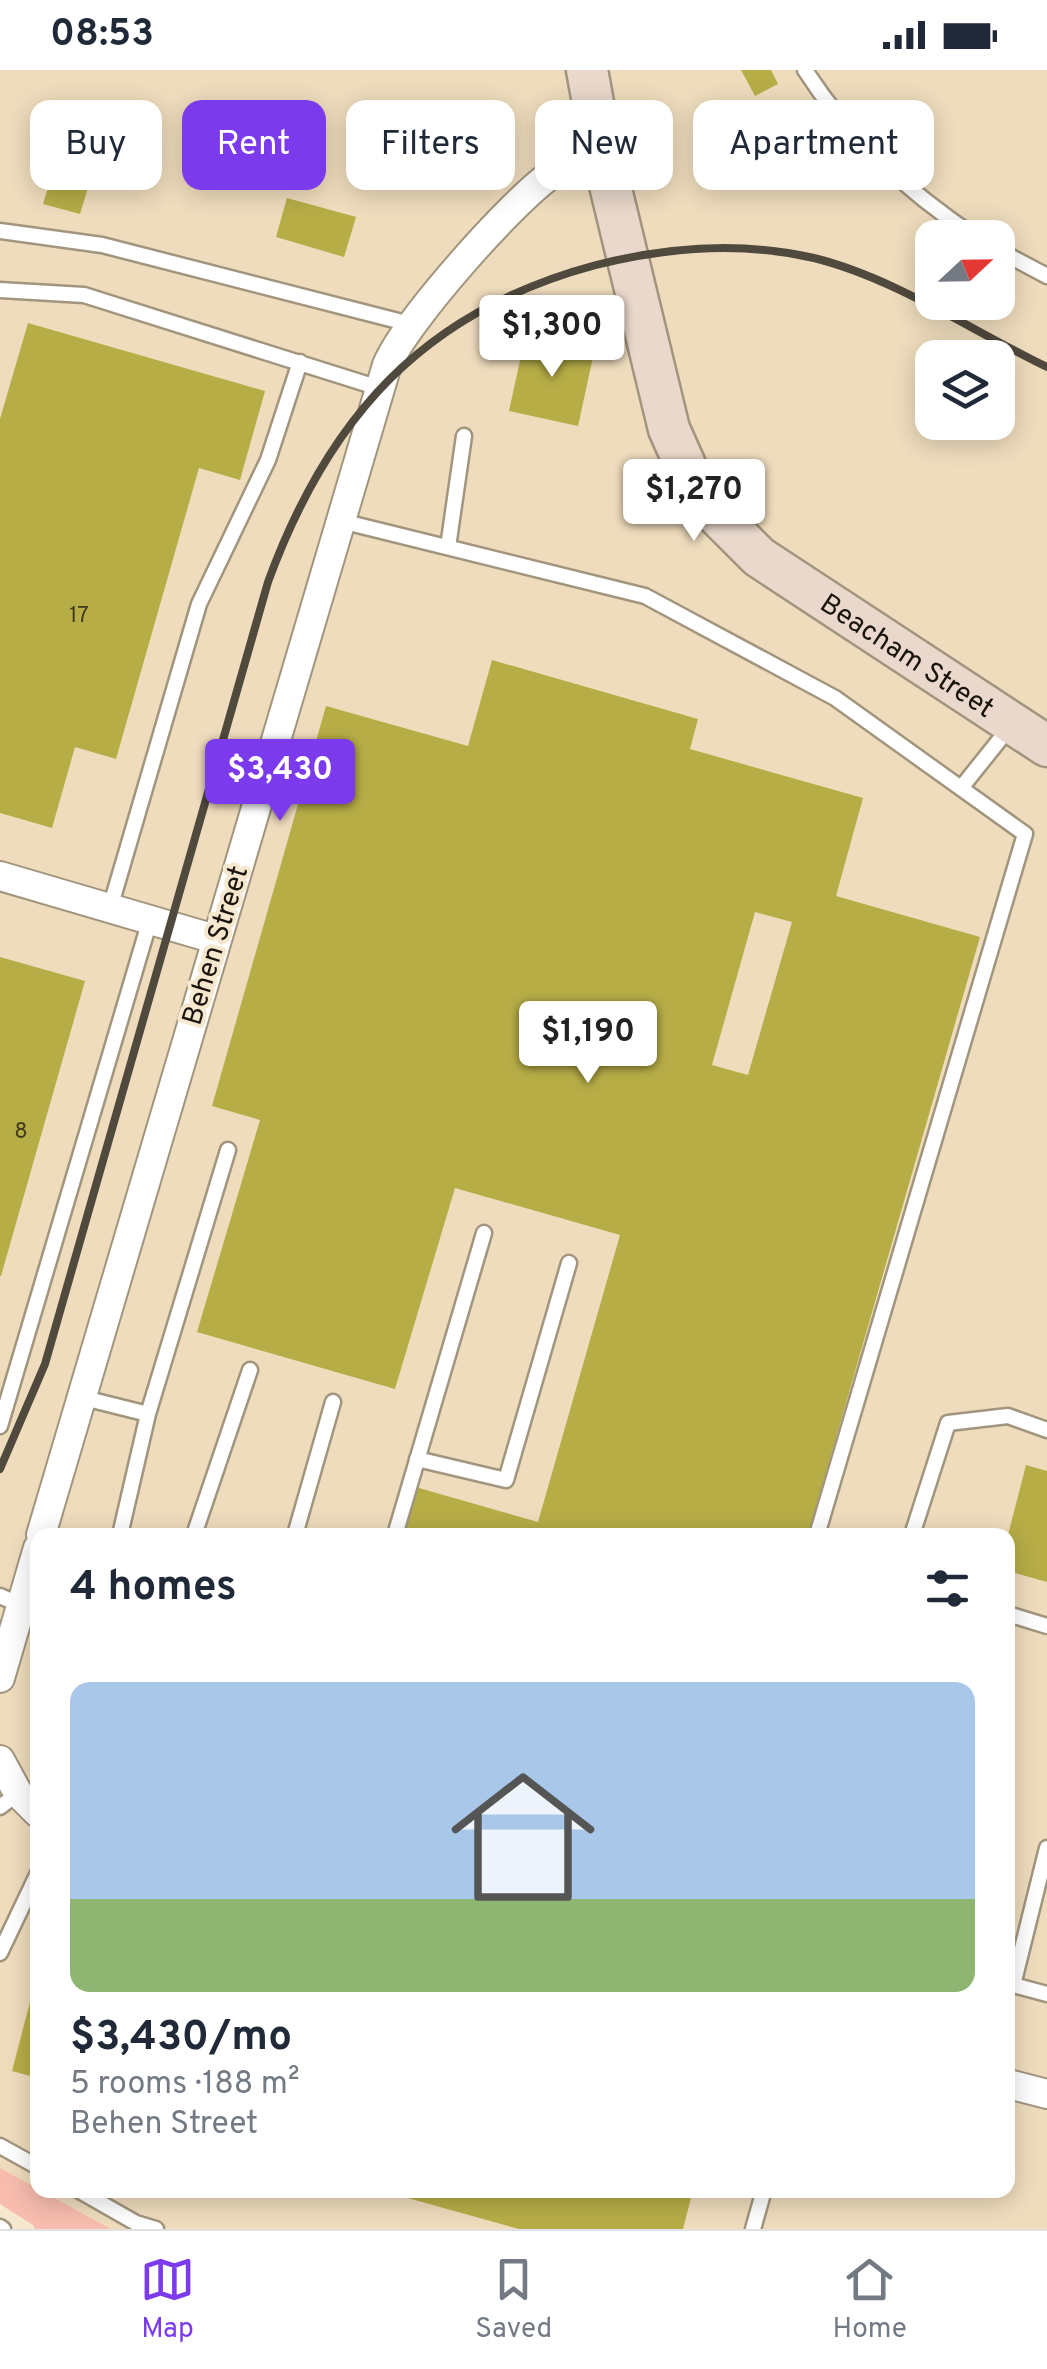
<!DOCTYPE html>
<meta charset="utf-8">
<style>
:root{--surface:#fff;--page:#f2f2f3;--text:#1f2937;--muted:#747a83;--line:#e0e1e3;--accent:#7c3aed}
body{margin:0;font-family:Overpass,sans-serif;background:var(--page);color:var(--text);height:100vh;display:flex;flex-direction:column;font-size:38px;white-space:nowrap}
*{box-sizing:border-box;margin:0}
p{font-size:32px;color:var(--muted)}
.icon{flex:none;width:55px;height:55px;fill:none;stroke:currentColor;stroke-width:2;stroke-linecap:round;stroke-linejoin:round}
.map{position:relative;flex:1;overflow:hidden}
.side{position:absolute;left:30px;top:1458px;width:985px;height:670px;display:flex;flex-direction:column;background:var(--surface);border-radius:20px;box-shadow:0 5px 25px #0003}
.side>*{flex:none}
.banner{position:absolute;left:30px;top:30px;width:988px;height:90px;display:flex;gap:20px}
.needle{width:65px;rotate:68deg}
.buttons{position:absolute;left:915px;top:150px;display:grid;gap:20px}
.buttons a{display:grid;place-items:center;width:100px;height:100px;border-radius:20px;background:var(--surface);box-shadow:0 5px 25px #0003;font-size:50px}
.price{position:absolute;translate:-50% -85px;padding:0 22px;border-radius:10px;background:#fff;color:#222;font-size:32px;line-height:65px;filter:drop-shadow(0 2px 5px #0008)}
.price::after{content:'';position:absolute;left:50%;top:60px;width:30px;height:22px;margin-left:-15px;background:inherit;clip-path:polygon(0 0,100% 0,50% 100%)}
.price.on{background:var(--accent);color:#fff}
ul{padding:0;list-style:none}
li{display:grid;align-content:center;gap:20px;height:530px;padding:0 40px}
li span{display:grid;place-items:center;height:310px;border-radius:20px;color:#555}
li>.icon{margin-inline-start:auto}
span .icon{width:180px;height:180px;fill:#fffc;stroke-width:1}
li b{font-size:42px}
h2{display:flex;justify-content:space-between;align-items:center;height:120px;padding:0 40px;font-size:42px}
.pill{padding:0 35px;border-radius:20px;background:var(--surface);box-shadow:0 5px 25px #0003;font-size:35px;line-height:90px}
.pill.on{background:var(--accent);color:#fff}
.status{display:flex;justify-content:space-between;align-items:center;height:70px;padding:0 50px;background:var(--surface);direction:ltr}
.status svg{height:28px;fill:currentColor}
.tabs{display:flex;justify-content:space-around;align-items:center;height:140px;border-top:2px solid var(--line);background:var(--surface);font-size:28px;color:var(--muted)}
.tabs a{display:grid;justify-items:center;gap:5px}
.tabs .on{color:var(--accent)}
.map>svg:first-child{display:block}
.built{fill:#efdcbd;fill-rule:evenodd}
.green{fill:#f7bcae}
.pier{fill:#f6e7cf}
.building{fill:#b7ad47;fill-rule:evenodd}
.lines{fill:none;stroke-linecap:round;stroke-linejoin:round}
.service-casing{stroke:#a2957e;stroke-width:19}
.minor-casing{stroke:#a2957e;stroke-width:32}
.secondary-casing{stroke:#a2957e;stroke-width:45}
.service{stroke:#fff;stroke-width:14}
.minor{stroke:#fff;stroke-width:28}
.secondary{stroke:#e9d8cb;stroke-width:40}
.rail{stroke:#50493d;stroke-width:8}
.labels{text-anchor:middle;stroke-width:8;stroke-linejoin:round;paint-order:stroke}
.number-label{font-size:22px;fill:#403a1b}
.street-label{font-size:28px;fill:#19140c;stroke:#f6e7cf}
</style>
<div class="status"><b>08:53</b><svg viewBox="0 0 49 12"><path d="M0 12V9h3v3zM5 12V6h3v6zM10 12V3h3v9zM15 12V0h3v12zM26 1h20v11H26zM47 4h2v5h-2z"/></svg></div>
<div class="map">
<svg width="1047" height="2159" viewBox="0 0 1047 2159">
<rect width="100%" height="100%" fill="#f6e7cf"/>
<path class="built" d="M0,0H1047V2159H111L40,2120H1008V1465H38L37,2119L0,2098ZM932,168H998V232H932ZM932,288H998V352H932Z"/>
<path class="green" d="M0,2098L111,2159H30L0,2139Z"/>
<path class="pier" d="M0,2134L33,2155L35,2159H0Z"/>
<path class="building" d="M741,0H771L778,14L755,26Z
M53,101L90,111L80,144L43,134Z
M287,128L356,147L344,187L276,167Z
M28,253L265,321L240,410L199,398L116,689L75,677L52,758L0,743V349Z
M526,263L595,278L578,356L509,341Z
M492,590L698,649L690,679L863,728L836,826L980,867L808,1465H397L412,1416L538,1452L620,1165L455,1118L395,1319L197,1262L260,1050L212,1036L326,636L468,676ZM755,842L792,852L748,1005L712,995Z
M0,887L85,911L1,1206H0Z
M1026,1395L1047,1401V1512L1008,1501V1465Z
M36,1909L38,1910V2008L12,2001Z
M379,2120H693L683,2159H519Z"/>
<g class="lines">
<g class="service-casing">
<path id="service" d="M805,0C849,69 909,123 977,168
M0,161L102,175L410,254
M998,180L1047,206
M0,220L84,225L379,318
M341,451L645,526L835,628L1025,764L817,1465
M448,477L464,366
M961,718L1009,658
M110,838L199,534L268,390L300,292
M80,1327L148,1344L228,1080
M0,1356L150,850
M417,1389L506,1410L569,1193
M120,1465L148,1344
M194,1465L250,1300
M295,1465L333,1332
M395,1465L484,1163
M912,1465L948,1353L1008,1346L1047,1360
M0,1526L38,1543
M1008,1544L1047,1556
M0,1737L18,1723
M1047,1778L1013,1915L1047,1924
M0,1883L38,1803
M0,2076L38,2097
M78,2120L136,2153L156,2159
M0,2157L3,2159
M753,2159L764,2120"/>
</g>
<g class="minor-casing">
<path id="minor" d="M0,806L215,869
M41,1465L387,295C406,251 512,131 553,103C568,92 584,87 602,82
M0,1608L38,1478
M0,1690L18,1723L38,1743
M1008,2014L1047,2024"/>
</g>
<g class="secondary-casing">
<g id="secondary">
<path id="s1" d="M587,0L602,82L669,359L693,413L711,439L759,487L1047,676"/>
</g>
</g>
<use href="#service" class="service"/>
<use href="#minor" class="minor"/>
<use href="#secondary" class="secondary"/>
<path class="rail" d="M0,1399L45,1294L268,512C328,348 423,241 596,195C668,177 741,171 814,188C895,208 972,261 1047,297"/>
</g>
<g class="labels">
<g class="number-label">
<text x="79" y="552">17</text>
<text x="21" y="1068">8</text>
</g>
<g class="street-label">
<text dy="10" stroke="none"><textPath href="#s1" startOffset="705">Beacham Street</textPath></text>
<text transform="translate(214 875) rotate(-73)" y="10">Behen Street</text>
</g>
</g>
</svg>
<div class="buttons">
<a><svg class="needle" viewBox="-14 -14 28 28"><path d="M0-13l5 13h-10z" fill="#e53935"/><path d="M0 13l5-13h-10z" fill="#747a83"/></svg></a>
<a><svg class="icon" aria-label="layers" viewBox="0 0 24 24"><path d="M12 4l9 5-9 5-9-5zM3 14l9 5 9-5"/></svg></a>
</div>
<b class="price" style="left:552px;top:310px">$1,300</b>
<b class="price" style="left:694px;top:474px">$1,270</b>
<b class="price on" style="left:280px;top:754px">$3,430</b>
<b class="price" style="left:588px;top:1016px">$1,190</b>
<div class="banner">
<a class="pill">Buy</a>
<a class="pill on">Rent</a>
<a class="pill">Filters</a>
<a class="pill">New</a>
<a class="pill">Apartment</a>
</div>
<section class="side">
<h2>4 homes<svg class="icon" aria-label="filters" viewBox="0 0 24 24"><path d="M4 7h16M4 17h16"/><circle cx="9" cy="7" r="2"/><circle cx="15" cy="17" r="2"/></svg></h2>
<ul>
<li><span style="background:linear-gradient(#a9c7e8 70%,#8fb573 0)"><svg class="icon" aria-label="home" viewBox="0 0 24 24"><path d="M3 11l9-7 9 7M6 9v11h12V9"/></svg></span><div><b>$3,430/mo</b><p>5 rooms · 188 m²</p><p>Behen Street</p></div></li>
</ul>
</section>
</div>
<nav class="tabs">
<a class="on"><svg class="icon" aria-label="map" viewBox="0 0 24 24"><path d="M3 6l6-2 6 2 6-2v14l-6 2-6-2-6 2zM9 4v14M15 6v14"/></svg>Map</a>
<a><svg class="icon" aria-label="saved" viewBox="0 0 24 24"><path d="M7 4h10v16l-5-4-5 4z"/></svg>Saved</a>
<a><svg class="icon" aria-label="home" viewBox="0 0 24 24"><path d="M3 11l9-7 9 7M6 9v11h12V9"/></svg>Home</a>
</nav>
